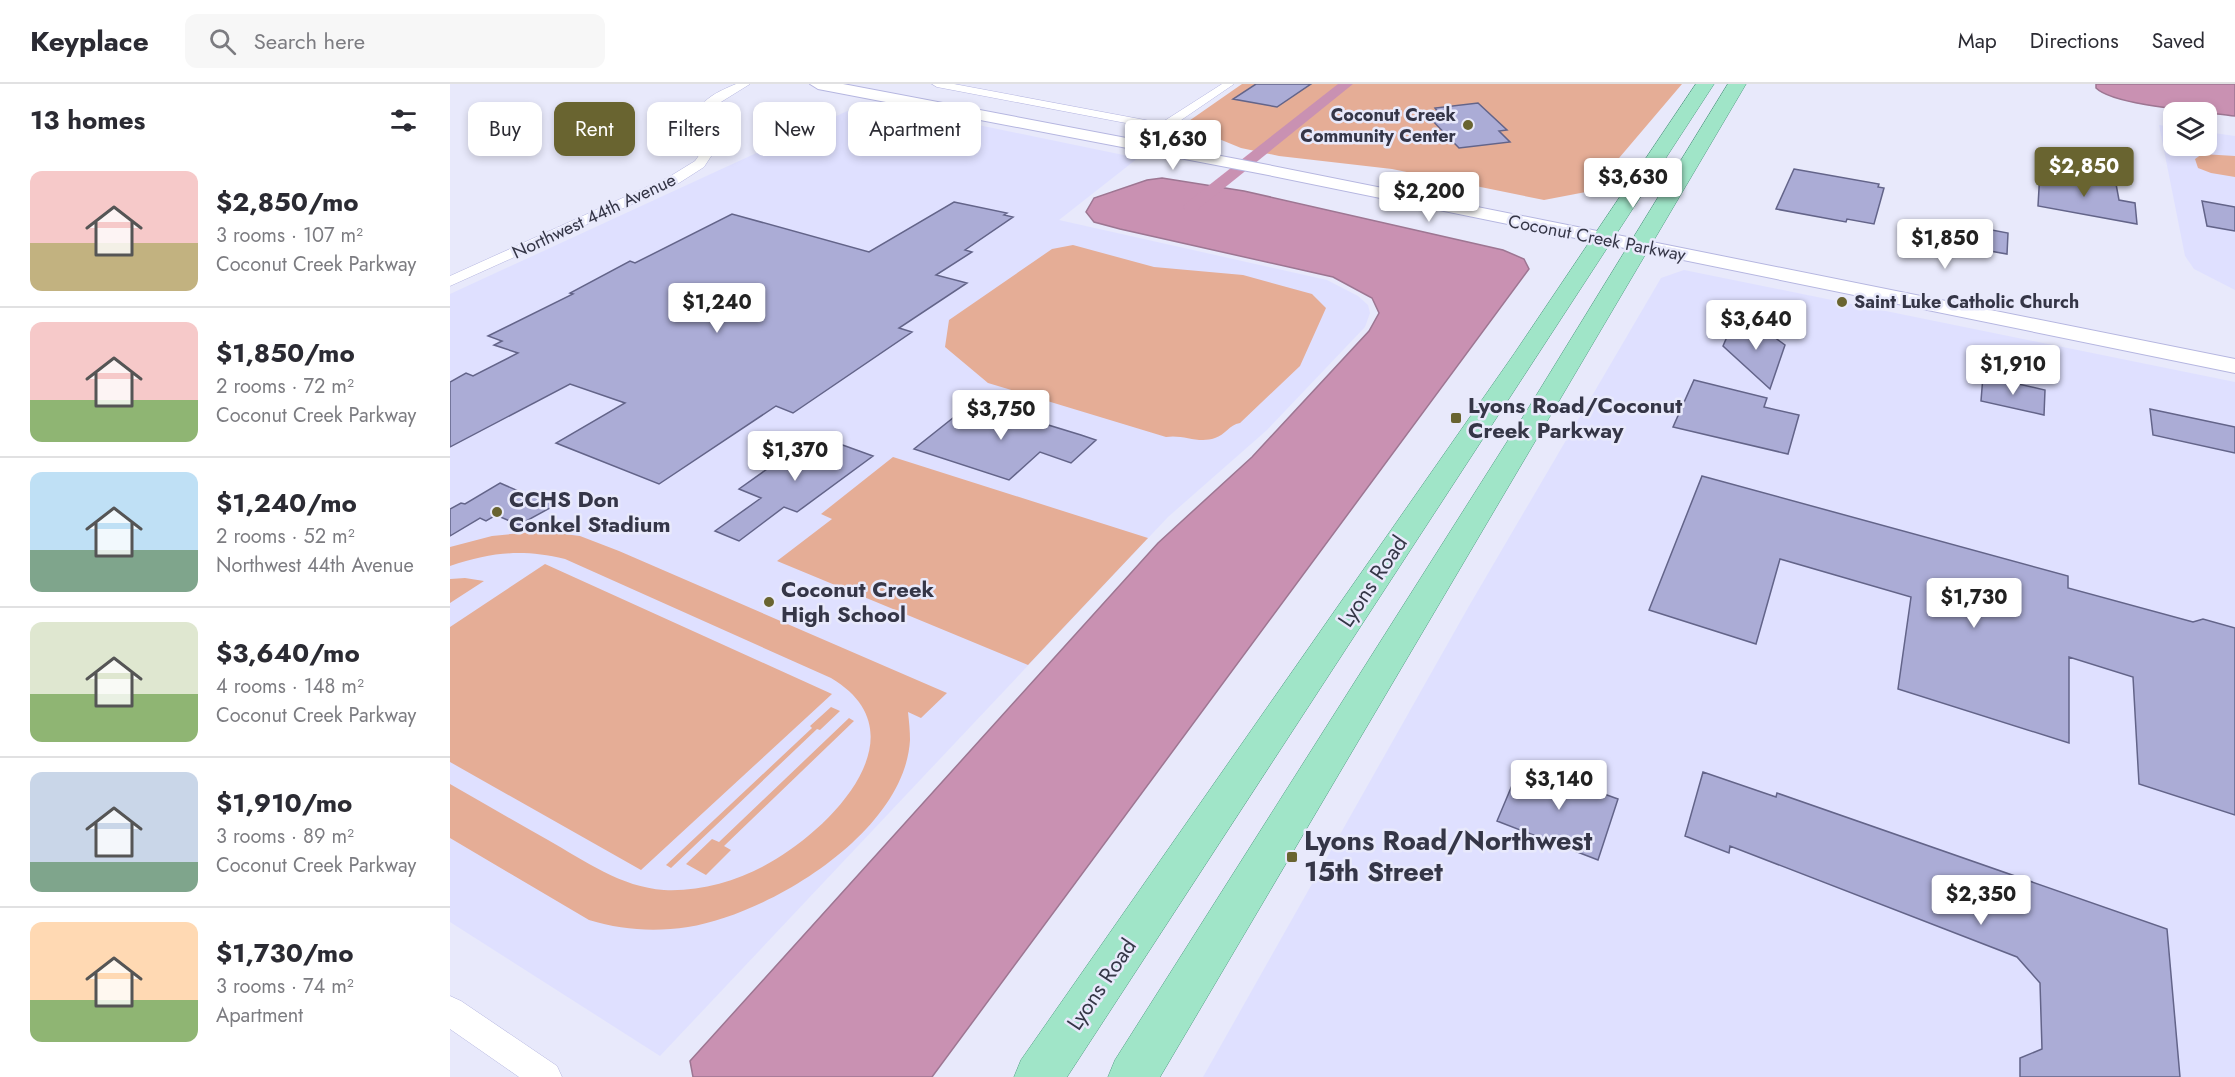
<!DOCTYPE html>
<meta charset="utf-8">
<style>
:root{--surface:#fff;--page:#f7f7f7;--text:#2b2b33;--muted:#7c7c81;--line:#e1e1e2;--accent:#696430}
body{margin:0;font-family:Jost,sans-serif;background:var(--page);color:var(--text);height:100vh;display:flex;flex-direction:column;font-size:22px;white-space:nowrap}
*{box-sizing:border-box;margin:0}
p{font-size:20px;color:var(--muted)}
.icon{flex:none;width:33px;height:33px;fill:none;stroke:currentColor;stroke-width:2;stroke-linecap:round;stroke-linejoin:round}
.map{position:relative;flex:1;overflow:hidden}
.sheet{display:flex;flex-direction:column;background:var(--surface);width:450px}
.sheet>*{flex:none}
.hud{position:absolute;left:18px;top:18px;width:570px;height:54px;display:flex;gap:12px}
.controls{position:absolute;left:1713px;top:18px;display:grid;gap:12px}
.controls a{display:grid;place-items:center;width:54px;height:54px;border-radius:12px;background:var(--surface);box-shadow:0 3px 9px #0003;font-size:30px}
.price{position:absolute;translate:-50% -51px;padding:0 14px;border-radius:6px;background:#fff;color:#222;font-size:20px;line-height:39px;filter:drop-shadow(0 2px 3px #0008)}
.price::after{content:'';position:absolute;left:50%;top:36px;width:18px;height:14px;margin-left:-9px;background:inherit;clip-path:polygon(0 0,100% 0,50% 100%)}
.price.current{background:var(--accent);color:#fff}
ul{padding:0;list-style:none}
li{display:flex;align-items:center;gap:18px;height:150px;padding:0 30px}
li+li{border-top:2px solid var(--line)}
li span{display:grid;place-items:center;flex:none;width:168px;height:120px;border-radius:12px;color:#555}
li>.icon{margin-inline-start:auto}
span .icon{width:72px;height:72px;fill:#fffc;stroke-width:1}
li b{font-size:26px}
h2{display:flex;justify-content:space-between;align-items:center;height:72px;padding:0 30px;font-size:26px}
.pill{padding:0 21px;border-radius:12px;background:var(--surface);box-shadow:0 3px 9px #0003;font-size:21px;line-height:54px}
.pill.current{background:var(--accent);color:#fff}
header{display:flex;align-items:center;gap:36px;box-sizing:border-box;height:84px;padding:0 30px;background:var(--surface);border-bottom:2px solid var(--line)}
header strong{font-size:28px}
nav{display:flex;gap:33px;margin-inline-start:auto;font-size:21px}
.search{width:420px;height:54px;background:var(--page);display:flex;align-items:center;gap:15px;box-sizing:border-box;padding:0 21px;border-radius:12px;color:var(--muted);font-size:22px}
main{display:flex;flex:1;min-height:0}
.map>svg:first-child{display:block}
.built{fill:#dfe0ff}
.green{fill:#e5ad96}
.water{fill:#c991b2;stroke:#9d7692;stroke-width:1.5}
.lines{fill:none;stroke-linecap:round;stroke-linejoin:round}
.canal{fill:#c991b2;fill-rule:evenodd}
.building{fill:#abacd6;stroke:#636489;stroke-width:1.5}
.street-casing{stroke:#b5b6e0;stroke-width:1}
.secondary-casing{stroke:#b5b6e0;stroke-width:2}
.primary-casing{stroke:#519d83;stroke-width:1}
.street{fill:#fff;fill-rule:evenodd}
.secondary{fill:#fff;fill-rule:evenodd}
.primary{fill:#a0e5c8;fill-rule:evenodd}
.poi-dot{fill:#696430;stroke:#e8e9fb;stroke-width:2}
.labels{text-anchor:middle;stroke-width:5;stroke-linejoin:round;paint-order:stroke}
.far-poi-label{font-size:18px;font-weight:bold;fill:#353647;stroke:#e8e9fb;text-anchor:end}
.far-street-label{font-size:18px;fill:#353647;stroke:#e8e9fb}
.poi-label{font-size:22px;font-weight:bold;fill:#353647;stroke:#e8e9fb;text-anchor:start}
.street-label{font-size:22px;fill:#353647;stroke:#e8e9fb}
.near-poi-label{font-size:27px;font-weight:bold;fill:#353647;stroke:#e8e9fb;text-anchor:start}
</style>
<header>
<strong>Keyplace</strong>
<div class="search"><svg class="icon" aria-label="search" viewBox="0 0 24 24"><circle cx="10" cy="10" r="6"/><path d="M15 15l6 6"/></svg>Search here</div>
<nav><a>Map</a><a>Directions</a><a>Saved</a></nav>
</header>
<main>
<section class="sheet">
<h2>13 homes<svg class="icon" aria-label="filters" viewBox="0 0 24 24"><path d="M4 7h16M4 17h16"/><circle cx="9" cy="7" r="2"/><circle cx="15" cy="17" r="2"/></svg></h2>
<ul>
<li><span style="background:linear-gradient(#f6c9c9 60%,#c2b280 0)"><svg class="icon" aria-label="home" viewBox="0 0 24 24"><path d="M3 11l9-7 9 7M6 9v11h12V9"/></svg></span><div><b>$2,850/mo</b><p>3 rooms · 107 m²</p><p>Coconut Creek Parkway</p></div></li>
<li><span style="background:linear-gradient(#f6c9c9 65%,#8fb573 0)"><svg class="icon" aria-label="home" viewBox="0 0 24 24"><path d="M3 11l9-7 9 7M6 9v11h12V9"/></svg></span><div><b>$1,850/mo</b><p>2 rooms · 72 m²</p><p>Coconut Creek Parkway</p></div></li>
<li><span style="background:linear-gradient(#bfe0f5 65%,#7fa58c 0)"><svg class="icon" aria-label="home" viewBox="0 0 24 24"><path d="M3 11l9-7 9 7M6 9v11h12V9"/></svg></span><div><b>$1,240/mo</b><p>2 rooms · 52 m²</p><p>Northwest 44th Avenue</p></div></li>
<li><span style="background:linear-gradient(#dfe7d0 60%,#8fb573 0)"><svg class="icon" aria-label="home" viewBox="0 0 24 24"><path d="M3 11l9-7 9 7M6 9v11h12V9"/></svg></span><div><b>$3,640/mo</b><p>4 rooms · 148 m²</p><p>Coconut Creek Parkway</p></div></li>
<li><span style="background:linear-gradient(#c9d6e8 75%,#7fa58c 0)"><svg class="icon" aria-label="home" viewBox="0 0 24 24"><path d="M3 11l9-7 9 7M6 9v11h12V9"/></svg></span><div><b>$1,910/mo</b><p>3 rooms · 89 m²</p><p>Coconut Creek Parkway</p></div></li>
<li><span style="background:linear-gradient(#ffd9b3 65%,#8fb573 0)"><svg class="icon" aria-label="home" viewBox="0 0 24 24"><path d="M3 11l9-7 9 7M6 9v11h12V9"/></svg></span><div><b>$1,730/mo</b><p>3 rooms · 74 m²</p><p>Apartment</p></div></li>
</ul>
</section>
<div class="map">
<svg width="1785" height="993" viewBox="0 0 1785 993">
<rect width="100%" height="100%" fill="#e8e9fb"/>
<path class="built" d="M417,18L688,74L609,136L877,196L908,212L918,221L920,229L915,243L817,346L718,433L210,972L0,838V210Z
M1709,41L1723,43L1724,62H1756L1757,48L1785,52V206L1744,185L1735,172Z
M1234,186L1785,298V993H753L1019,522L1211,194Z"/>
<path class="green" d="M792,0H1232L1141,107L1094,116L942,85L829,72L791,64L769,55L736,47V39Z
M1752,70L1785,72V93L1761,89L1748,84L1745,75Z
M623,161L704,183L793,191L862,210L876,224L850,282L790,339C779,341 775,351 765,354C748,360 733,350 716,353L538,299L495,263L499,236L602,165Z
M443,373L698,454L578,581L327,477L382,435L371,430Z
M90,447L130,452L169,467L497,609L471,634L458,628C459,637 460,647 460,656C455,748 320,830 238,843C204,848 172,846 139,836L0,754V700C33,719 66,738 98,756C135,777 171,803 214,806C252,808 294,795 326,775C386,739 472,648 381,594L115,475C72,465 42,468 0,482V463L42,452Z
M95,480L382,610L191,786L0,678V543Z
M15,494L34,497L0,519V495Z
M381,623L390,627L370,646L367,645L221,784L216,781L362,644L360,642Z
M399,634L404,637L274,762L281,766L256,791L236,780L262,755L269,758Z"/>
<path class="water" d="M1646,0H1785V32C1756,28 1664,22 1646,4Z
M712,94L794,107L1053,166L1074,175L1079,185L482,993H243L240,977L708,459L802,373L919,247L929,229L922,214L883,193L670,145L644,138L636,128L644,114L697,96Z"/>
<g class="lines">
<path class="canal" d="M888,0H903L747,126H735L733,123L735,120Z"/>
</g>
<path class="building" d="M806,0H861L827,23L783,15Z
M1028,19L1057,46L1049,47L1060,58L1009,64L975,29L988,28L985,24Z
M1344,85L1429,100L1428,103L1434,104L1424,140L1397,135L1396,138L1326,125Z
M1590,87L1666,100L1669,116L1685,119L1687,140L1588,122Z
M1752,117L1785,123V147L1757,142Z
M504,118L557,129L554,131L563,133L515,166L522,168L486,191L517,199L449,244L462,248L343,329L326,322L209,400L106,359L175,319L120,300L0,363V298L16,289L23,292L68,269L44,261L52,257L38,252L123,210L120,209L180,177L185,179L282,130L419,168Z
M1510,140L1558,149L1557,170L1506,161Z
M1283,239L1316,247L1335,261L1320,305L1273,262Z
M1533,292L1595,306L1594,331L1531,317Z
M1244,296L1317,314L1314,323L1349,331L1338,370L1223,343Z
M523,318L631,351L646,356L621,379L590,368L559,396L464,365Z
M1700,325L1785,343V369L1703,351Z
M365,351L423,372L347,428L334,423L289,457L265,447L311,414L289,405Z
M1252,392L1618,492V504L1743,538L1753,535L1785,544V731L1689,700L1683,593L1619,573V659L1448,605L1461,513L1330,475L1306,560L1199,526Z
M50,399L75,410L81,407L109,419L69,441L46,431L36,437L30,434L0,452V425L11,419L15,420Z
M1071,680L1168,715L1148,776L1047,737Z
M1253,688L1326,713L1327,709L1717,845L1730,993H1570V974L1592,965L1590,899L1567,873L1280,762L1279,769L1235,752Z"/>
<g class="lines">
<g class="street-casing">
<path id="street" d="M286,0H300L258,26L256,36L269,60L254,83L229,99L0,202V192L219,93L245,77L257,60L244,36C250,15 267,8 286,0Z
M482,0H504L711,39L772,0H784L718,45L684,65L680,64V58L702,44L487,3Z
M0,912L11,917L107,982L112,993H69L0,945Z"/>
</g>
<g class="secondary-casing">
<path id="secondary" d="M360,0H393L813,80L1785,275V289L813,90L368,5Z"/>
</g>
<g class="primary-casing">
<path id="primary" d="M1246,0H1264L617,993H564L571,976L1064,270Z
M1278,0H1296L710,993H658L665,976L1076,328Z"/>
</g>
<use href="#street" class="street"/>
<use href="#secondary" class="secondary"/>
<use href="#primary" class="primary"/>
</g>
<g class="poi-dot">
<circle cx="1018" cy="41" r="6"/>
<circle cx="1392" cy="218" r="6"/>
<rect x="1000" y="328" width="12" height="12" rx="3"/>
<circle cx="47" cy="428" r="6"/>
<circle cx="319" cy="518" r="6"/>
<rect x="836" y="767" width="12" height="12" rx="3"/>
</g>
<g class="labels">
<g class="far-poi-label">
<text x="1006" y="37">Coconut Creek<tspan x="1006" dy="21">Community Center</tspan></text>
<text x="1404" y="224" text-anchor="start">Saint Luke Catholic Church</text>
</g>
<g class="far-street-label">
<text transform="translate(144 132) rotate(-25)" y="6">Northwest 44th Avenue</text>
<text transform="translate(1147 154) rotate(11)" y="6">Coconut Creek Parkway</text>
</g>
<g class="poi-label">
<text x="1018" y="329">Lyons Road/Coconut<tspan x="1018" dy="25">Creek Parkway</tspan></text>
<text x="59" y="423">CCHS Don<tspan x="59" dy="25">Conkel Stadium</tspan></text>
<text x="331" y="513">Coconut Creek<tspan x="331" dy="25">High School</tspan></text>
</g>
<g class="street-label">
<text transform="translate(922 497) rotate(-56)" y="8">Lyons Road</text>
<text transform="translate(651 900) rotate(-56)" y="8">Lyons Road</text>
</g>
<g class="near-poi-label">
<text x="854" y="766">Lyons Road/Northwest<tspan x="854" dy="31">15th Street</tspan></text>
</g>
</g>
</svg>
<div class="controls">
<a><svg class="icon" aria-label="layers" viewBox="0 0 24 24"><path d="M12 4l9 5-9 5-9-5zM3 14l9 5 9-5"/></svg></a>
</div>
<b class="price" style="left:723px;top:87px">$1,630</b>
<b class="price current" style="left:1634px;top:114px">$2,850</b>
<b class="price" style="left:1183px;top:125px">$3,630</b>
<b class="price" style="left:979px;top:139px">$2,200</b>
<b class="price" style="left:1495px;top:186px">$1,850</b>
<b class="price" style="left:267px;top:250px">$1,240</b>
<b class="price" style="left:1306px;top:267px">$3,640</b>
<b class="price" style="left:1563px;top:312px">$1,910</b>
<b class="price" style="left:551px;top:357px">$3,750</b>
<b class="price" style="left:345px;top:398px">$1,370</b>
<b class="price" style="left:1524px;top:545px">$1,730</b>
<b class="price" style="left:1109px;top:727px">$3,140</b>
<b class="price" style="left:1531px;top:842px">$2,350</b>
<div class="hud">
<a class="pill">Buy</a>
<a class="pill current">Rent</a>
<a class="pill">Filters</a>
<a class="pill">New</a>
<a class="pill">Apartment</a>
</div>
</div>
</main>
